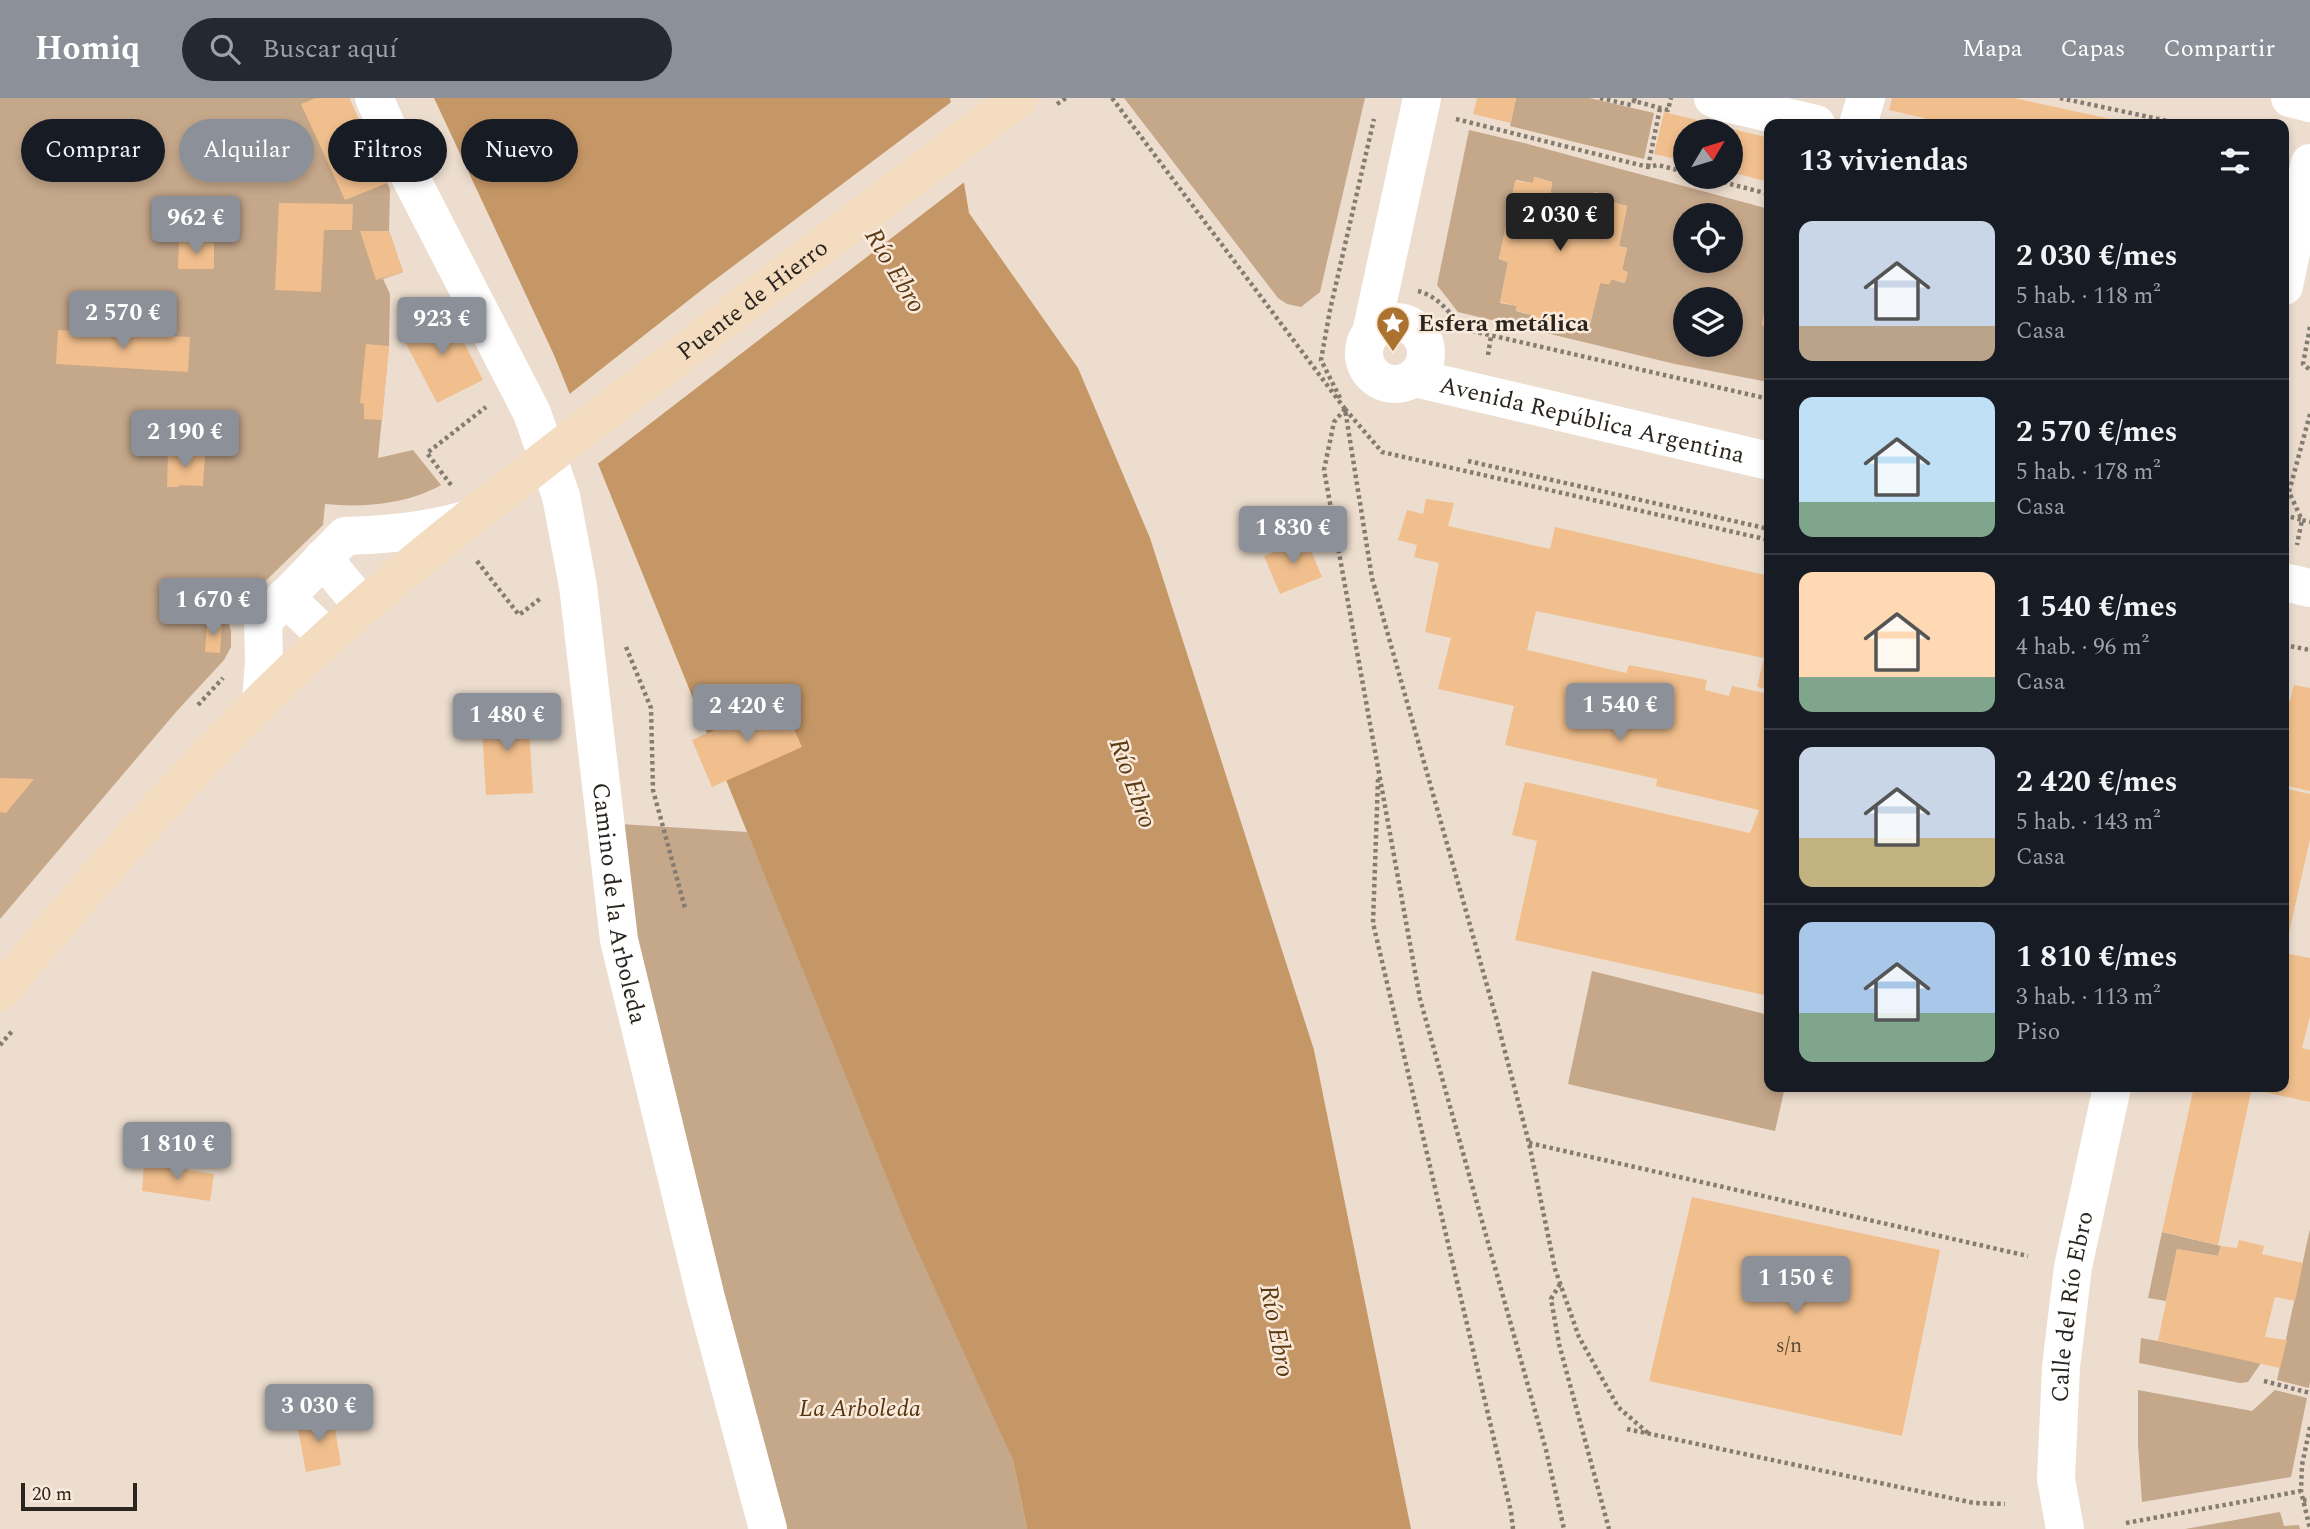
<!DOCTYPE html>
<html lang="es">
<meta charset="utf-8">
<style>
:root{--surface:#171b24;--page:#242831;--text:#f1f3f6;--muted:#9ea1a6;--line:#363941;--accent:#8c9099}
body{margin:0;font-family:Spectral,serif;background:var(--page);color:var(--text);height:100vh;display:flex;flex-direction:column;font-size:26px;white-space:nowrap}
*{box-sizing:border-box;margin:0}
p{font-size:23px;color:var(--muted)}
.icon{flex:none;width:38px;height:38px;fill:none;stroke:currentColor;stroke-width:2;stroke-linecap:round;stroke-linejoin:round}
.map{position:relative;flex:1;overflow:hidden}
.sheet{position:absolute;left:1764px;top:21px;width:525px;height:973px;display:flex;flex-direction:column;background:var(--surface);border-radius:14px;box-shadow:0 4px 10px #0003}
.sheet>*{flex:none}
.hud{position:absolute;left:21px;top:21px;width:665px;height:63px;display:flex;gap:14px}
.needle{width:46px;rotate:52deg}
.buttons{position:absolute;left:1673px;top:21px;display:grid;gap:14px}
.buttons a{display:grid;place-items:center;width:70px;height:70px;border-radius:50%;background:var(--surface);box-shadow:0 4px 10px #0003;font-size:35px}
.scale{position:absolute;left:21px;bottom:18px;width:116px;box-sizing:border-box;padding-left:7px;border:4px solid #2a251f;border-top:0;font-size:19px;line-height:24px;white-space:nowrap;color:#2a251f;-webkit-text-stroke:5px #faeadb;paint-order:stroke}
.price{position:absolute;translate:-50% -60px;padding:0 16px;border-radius:7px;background:var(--accent);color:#fff;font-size:23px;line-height:46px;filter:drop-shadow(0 2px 4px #0008)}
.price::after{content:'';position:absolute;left:50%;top:42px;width:21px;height:16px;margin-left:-10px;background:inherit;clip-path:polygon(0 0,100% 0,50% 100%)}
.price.active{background:#222;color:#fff}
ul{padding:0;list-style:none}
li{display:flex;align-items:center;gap:21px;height:175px;padding:0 35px}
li+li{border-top:2px solid var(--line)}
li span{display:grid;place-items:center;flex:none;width:196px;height:140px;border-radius:14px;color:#555}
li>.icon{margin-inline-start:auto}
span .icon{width:84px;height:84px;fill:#fffc;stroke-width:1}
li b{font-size:30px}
h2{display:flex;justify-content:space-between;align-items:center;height:84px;padding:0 35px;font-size:30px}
.pill{padding:0 24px;border-radius:32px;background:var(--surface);box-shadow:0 4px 10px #0003;font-size:24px;line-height:63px}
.pill.active{background:var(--accent);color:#fff}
header{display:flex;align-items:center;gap:42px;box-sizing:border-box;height:98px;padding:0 35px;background:var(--accent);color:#fff}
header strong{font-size:33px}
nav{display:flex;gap:38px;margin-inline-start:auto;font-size:24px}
.search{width:490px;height:63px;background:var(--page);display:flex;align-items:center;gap:18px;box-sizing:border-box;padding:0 24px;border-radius:38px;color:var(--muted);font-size:26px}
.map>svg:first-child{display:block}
.green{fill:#c5a78a;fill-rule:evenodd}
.water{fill:#c69766}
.pier{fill:#ecddce}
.building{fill:#f1bf8d}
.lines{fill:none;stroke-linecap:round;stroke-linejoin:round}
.path{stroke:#857c71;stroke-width:4.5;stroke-dasharray:3.5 3.5;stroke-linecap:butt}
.street{stroke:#fff;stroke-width:38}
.secondary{stroke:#f3dcc0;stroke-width:38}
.labels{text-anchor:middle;stroke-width:5;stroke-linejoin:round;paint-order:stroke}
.number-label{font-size:21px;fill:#5c4c3a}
.street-label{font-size:24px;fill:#2a251f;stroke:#faeadb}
.poi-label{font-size:24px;font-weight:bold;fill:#2a251f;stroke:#faeadb;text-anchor:start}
.park-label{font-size:24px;font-style:italic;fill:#56350e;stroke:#faeadb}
.water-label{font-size:26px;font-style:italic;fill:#5c3b15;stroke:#faeadb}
</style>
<header>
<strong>Homiq</strong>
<div class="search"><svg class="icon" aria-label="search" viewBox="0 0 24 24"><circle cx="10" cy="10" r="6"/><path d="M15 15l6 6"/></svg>Buscar aquí</div>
<nav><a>Mapa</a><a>Capas</a><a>Compartir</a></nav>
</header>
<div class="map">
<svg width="2310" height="1431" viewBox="0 0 2310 1431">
<rect width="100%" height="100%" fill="#ecddce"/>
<path class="green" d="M0,0H349L390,91L389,133L403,174L383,181L390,196L389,248L378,360L413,352L441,387C408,406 362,410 325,406L323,427L244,504L224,508L231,533V549L224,562L176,614L0,821Z
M1124,0H1365L1320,194L1301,209L1287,206L1278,200Z
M1516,0H1589L1654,15L1644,61L1510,28Z
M1469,32L1524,45L1769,111V206H1766L1762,227L1767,230L1769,234L1768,284L1675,266L1458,214L1437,187ZM1535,79L1552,84L1550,98L1558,101L1555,112L1579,117L1591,106L1594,94L1612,98V104L1627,108L1619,148L1627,150L1622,172L1627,174L1624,185L1611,181L1609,186L1600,185L1590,226L1572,221L1552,222L1551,225L1535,221V218L1516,213L1517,208L1500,205L1508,164L1499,161L1516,82L1533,85ZM1685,117H1731V163H1685ZM1685,201H1731V247H1685Z
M604,725L747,734L1013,1362L1027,1431H768Z
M1592,873L1769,917V989H1785L1775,1033L1568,986Z
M2310,1131V1284L2309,1290L2277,1282Z
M2162,1134L2221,1148L2218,1158L2177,1151L2166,1203L2148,1200Z
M2141,1240L2158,1243L2261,1265L2248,1284L2240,1285L2139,1265Z
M2138,1292L2252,1313L2275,1292L2307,1300L2291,1379L2142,1404L2138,1347Z
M2280,1414L2284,1428L2299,1427L2300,1431H2185Z"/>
<path class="water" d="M434,0H950L969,115L1078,270L1150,440L1314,952L1411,1431H1027L1013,1362L909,1134L554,257Z"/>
<path class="pier" d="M954,2L967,82L595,368L567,298L708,187Z"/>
<path class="building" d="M316,0H349L387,85L345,102L301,6Z
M1477,0H1516L1511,25L1473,16Z
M1892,0H2014L2129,25L1923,26L1924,20L1889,12Z
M1664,14L1769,40V84L1731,74V33H1685V63L1654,56Z
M1534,79L1552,84L1550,98L1558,101L1555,112L1579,117L1583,105L1591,106L1594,94L1613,98L1612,104L1627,108L1619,148L1627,150L1622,172L1628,174L1625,185L1611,181L1610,186L1600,185L1590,226L1572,221L1570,226L1552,222L1551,225L1535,221V218L1515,212L1517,208L1500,204L1508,164L1499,161L1515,83L1533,85Z
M279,105L353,106L352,132H324L321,194L275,192Z
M360,133H389L403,174L376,182Z
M179,143L214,145V171H178Z
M1766,205L1769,206V231L1762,227Z
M448,213L483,282L437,305L401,236Z
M58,232L190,239L188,274L56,266Z
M366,246L389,248L382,322L364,321V306L360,305Z
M168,355L205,357L203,388L179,387V389H167Z
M1426,401L1454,405L1448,428L1550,451L1555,429L1769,478V591L1757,589L1764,560L1536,513L1527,552L1626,575L1629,567L1707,582L1705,592L1729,598L1732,588L1769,596V898L1515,842L1537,743L1512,737L1525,684L1750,735L1759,712L1656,688L1657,681L1505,647L1514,608L1438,591L1451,540L1425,534L1439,465L1414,459L1417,447L1398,442L1407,412L1423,416Z
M1306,441L1322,479L1280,496L1264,458Z
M207,526L222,527L220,555L205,554Z
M2294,587L2310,590V693L2284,687V612L2286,603H2290Z
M781,602L802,649L712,689L692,642Z
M528,613L533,695L486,697L481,615Z
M0,680L34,681L6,715L0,714Z
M2284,690L2310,696V741L2285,853Z
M2284,855L2310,860V918L2302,950L2310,952V1004L2255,992L2256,989H2284Z
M2194,989H2252L2218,1147L2162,1134Z
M144,1065L214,1076L210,1103L142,1093Z
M1692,1099L1940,1152L1902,1338L1649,1283Z
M2239,1142L2264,1148L2262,1156L2303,1165L2295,1203L2275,1199L2265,1239L2287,1242L2280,1270L2158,1243L2177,1151L2218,1158L2221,1148L2237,1150Z
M333,1318L341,1367L306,1374L297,1326Z"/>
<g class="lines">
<path class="path" d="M1112,0L1345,311L1372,480L1497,923L1529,1045L1555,1171L1579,1239L1618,1309L1649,1336
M1600,0L1631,7L1634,3
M1635,0L1634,3L1668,12L1671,0
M2060,0L2182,26
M1057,6L1066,0
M1456,21L1648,69L1658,67L1685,74
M1648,69L1660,10
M1703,79L1769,96
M1418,193C1435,197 1452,214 1459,230L1769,301
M2310,229L2303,266L2310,272
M1488,257L1491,238
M1340,300L1321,262L1330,212L1374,21
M1345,311L1334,324L1324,372L1420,901L1546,1352L1564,1431
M1345,311L1382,354L1769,442
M2310,316L2289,394L2302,422L2310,424
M1468,363L1769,431
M451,387L427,355L486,309
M2284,417L2302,422L2297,447
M477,463L519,517L541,500
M2284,547L2310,552
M626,549L651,610L653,692L685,810
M198,607L223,580
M1378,681L1373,825L1511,1414L1513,1431
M0,947L13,932
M1529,1045L2028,1158
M1560,1186L1551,1201L1559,1246L1609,1431
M2264,1283L2310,1295
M2310,1329L2302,1367L2301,1393L2310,1431
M1627,1331L1974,1405L2005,1406
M2303,1402H2310
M2126,1425L2301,1393"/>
<g class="street">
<path id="s1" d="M374,0L406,71L532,315L561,398L578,488L619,842L706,1200L768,1431"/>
<path d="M1713,0L1722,4L1816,26"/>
<path d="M2290,0L2310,5"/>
<path d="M1858,26L1866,0"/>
<path d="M2284,188L2310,65"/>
<circle cx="1395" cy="255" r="31"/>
<path d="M1371,235L1422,0"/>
<path id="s2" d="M1415,280L1769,363"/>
<path d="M323,460L363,509"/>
<path d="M2284,484L2310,490"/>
<path d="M285,499L328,540"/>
<path d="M261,603L264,563L263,523L345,438C388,437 428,433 469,421"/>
<path id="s3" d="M2065,1431L2056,1381L2061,1269L2073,1169L2112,989"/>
</g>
<path class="secondary" id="s4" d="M0,894C104,770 210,647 330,538C419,457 516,384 611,310C746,205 882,102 1019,0"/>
</g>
<defs>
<g id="sight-pin" transform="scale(1.75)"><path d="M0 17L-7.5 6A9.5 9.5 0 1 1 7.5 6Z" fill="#ab7230" stroke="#faeadb"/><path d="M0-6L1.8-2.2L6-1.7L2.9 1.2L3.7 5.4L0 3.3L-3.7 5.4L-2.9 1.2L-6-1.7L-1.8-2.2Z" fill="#fff"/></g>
</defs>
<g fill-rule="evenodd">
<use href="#sight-pin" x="1393" y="225"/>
</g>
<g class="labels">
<g class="number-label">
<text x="1789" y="1254">s/n</text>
</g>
<g class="street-label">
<text dy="8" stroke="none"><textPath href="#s4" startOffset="1026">Puente de Hierro</textPath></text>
<text dy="8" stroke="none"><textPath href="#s2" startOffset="182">Avenida República Argentina</textPath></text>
<text dy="8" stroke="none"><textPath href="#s1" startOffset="852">Camino de la Arboleda</textPath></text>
<text dy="8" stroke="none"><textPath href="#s3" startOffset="224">Calle del Río Ebro</textPath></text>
</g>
<g class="poi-label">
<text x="1418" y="233">Esfera metálica</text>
</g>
<g class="park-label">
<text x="860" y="1318">La Arboleda</text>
</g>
<g class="water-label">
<text transform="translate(896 172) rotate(59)" y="9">Río Ebro</text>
<text transform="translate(1134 685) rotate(70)" y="9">Río Ebro</text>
<text transform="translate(1278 1233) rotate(79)" y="9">Río Ebro</text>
</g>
</g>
</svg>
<div class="buttons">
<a><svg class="needle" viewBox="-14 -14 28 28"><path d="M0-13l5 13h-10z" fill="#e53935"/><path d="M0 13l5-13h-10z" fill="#9ea1a6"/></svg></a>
<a><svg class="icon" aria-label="locate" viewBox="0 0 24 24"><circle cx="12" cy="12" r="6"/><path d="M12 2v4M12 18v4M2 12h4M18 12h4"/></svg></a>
<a><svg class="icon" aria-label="layers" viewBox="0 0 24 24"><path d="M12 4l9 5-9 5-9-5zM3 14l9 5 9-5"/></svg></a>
</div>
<div class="scale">20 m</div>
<b class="price active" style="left:1560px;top:155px">2 030 €</b>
<b class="price" style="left:196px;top:158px">962 €</b>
<b class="price" style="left:123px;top:253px">2 570 €</b>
<b class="price" style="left:442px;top:259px">923 €</b>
<b class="price" style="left:185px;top:372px">2 190 €</b>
<b class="price" style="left:1293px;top:468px">1 830 €</b>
<b class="price" style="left:213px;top:540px">1 670 €</b>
<b class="price" style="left:1620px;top:645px">1 540 €</b>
<b class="price" style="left:747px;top:646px">2 420 €</b>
<b class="price" style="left:507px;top:655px">1 480 €</b>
<b class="price" style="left:177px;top:1084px">1 810 €</b>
<b class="price" style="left:1796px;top:1218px">1 150 €</b>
<b class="price" style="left:319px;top:1346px">3 030 €</b>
<div class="hud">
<a class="pill">Comprar</a>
<a class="pill active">Alquilar</a>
<a class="pill">Filtros</a>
<a class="pill">Nuevo</a>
</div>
<section class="sheet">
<h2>13 viviendas<svg class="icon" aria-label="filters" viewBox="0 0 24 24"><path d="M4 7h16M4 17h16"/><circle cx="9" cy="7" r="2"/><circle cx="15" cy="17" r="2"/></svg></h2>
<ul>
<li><span style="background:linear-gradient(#c9d6e8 75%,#b9a48a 0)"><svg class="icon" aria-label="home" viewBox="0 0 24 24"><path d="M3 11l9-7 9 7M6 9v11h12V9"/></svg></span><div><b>2 030 €/mes</b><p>5 hab. · 118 m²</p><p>Casa</p></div></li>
<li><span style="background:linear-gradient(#bfe0f5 75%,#7fa58c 0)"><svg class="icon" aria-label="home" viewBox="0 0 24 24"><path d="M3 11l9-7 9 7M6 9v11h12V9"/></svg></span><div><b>2 570 €/mes</b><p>5 hab. · 178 m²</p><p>Casa</p></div></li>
<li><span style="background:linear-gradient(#ffd9b3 75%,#7fa58c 0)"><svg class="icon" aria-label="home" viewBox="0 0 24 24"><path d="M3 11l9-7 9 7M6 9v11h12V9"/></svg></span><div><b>1 540 €/mes</b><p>4 hab. · 96 m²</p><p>Casa</p></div></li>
<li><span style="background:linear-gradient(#c9d6e8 65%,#c2b280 0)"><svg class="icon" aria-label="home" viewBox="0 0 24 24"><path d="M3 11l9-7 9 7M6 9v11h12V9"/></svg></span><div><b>2 420 €/mes</b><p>5 hab. · 143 m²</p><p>Casa</p></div></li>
<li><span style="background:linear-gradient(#a9c7e8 65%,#7fa58c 0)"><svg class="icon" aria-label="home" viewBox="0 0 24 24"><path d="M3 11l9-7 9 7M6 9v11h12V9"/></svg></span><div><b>1 810 €/mes</b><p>3 hab. · 113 m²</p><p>Piso</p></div></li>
</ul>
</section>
</div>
